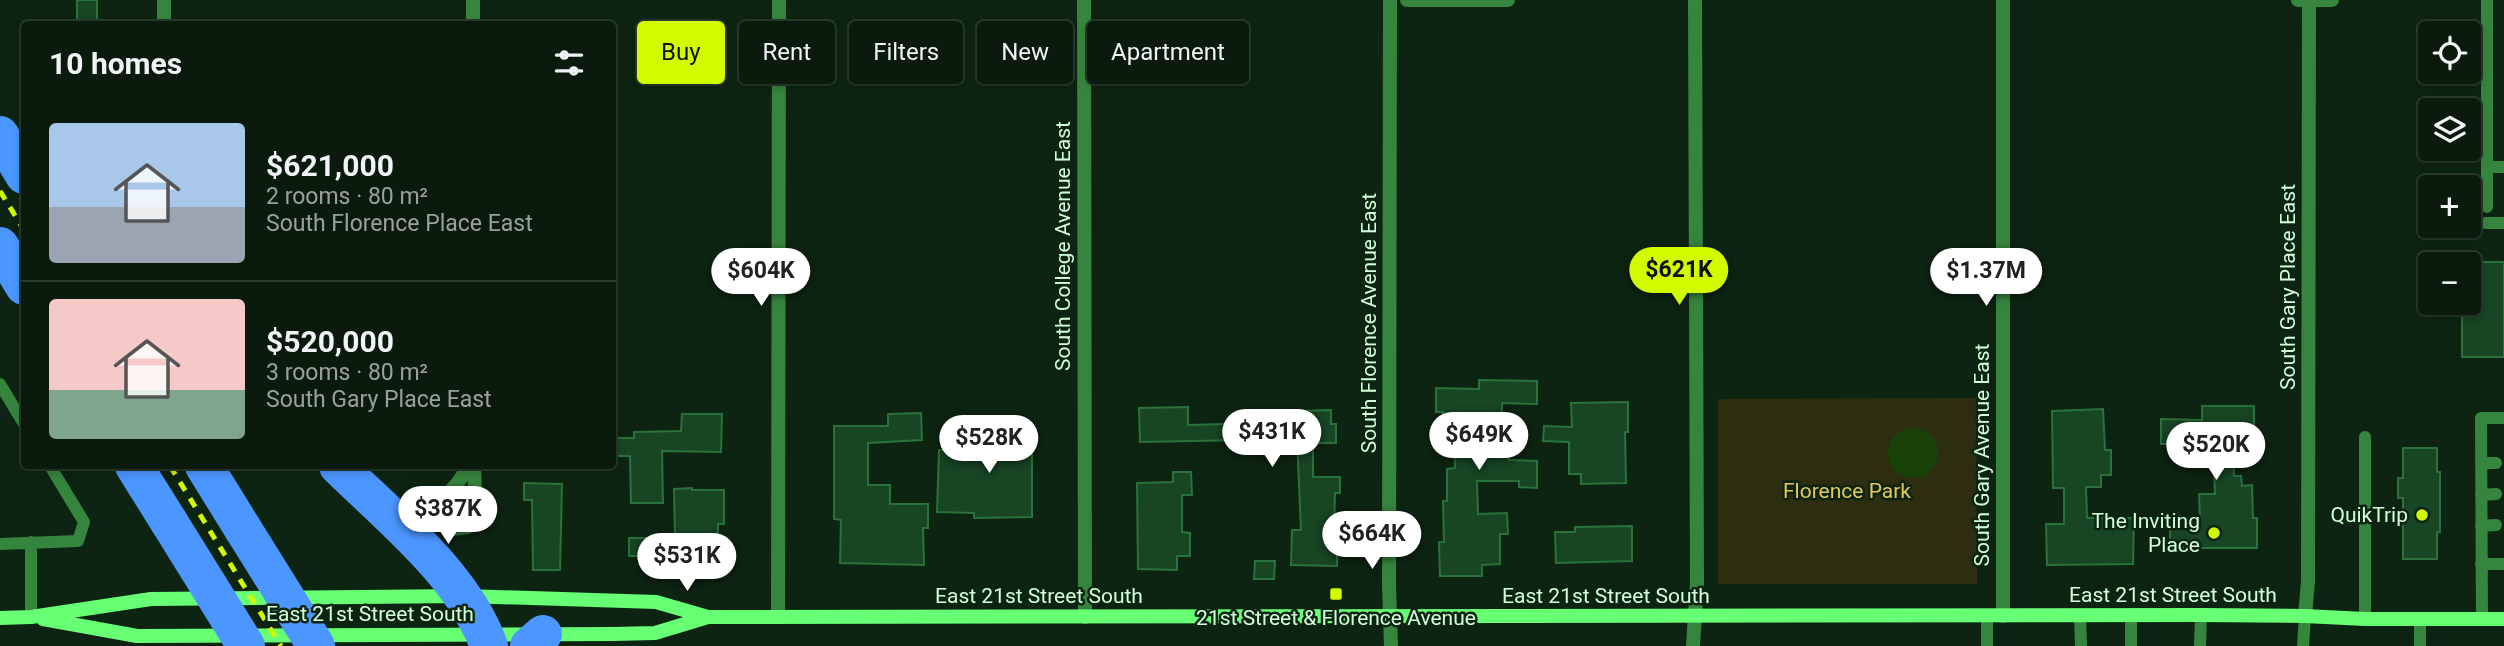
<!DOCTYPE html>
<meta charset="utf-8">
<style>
:root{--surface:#0a1b0e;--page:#132417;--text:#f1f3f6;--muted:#99a19e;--line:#2a392e;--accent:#d3fb00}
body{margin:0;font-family:Roboto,sans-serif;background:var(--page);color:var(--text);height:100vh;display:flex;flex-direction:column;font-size:26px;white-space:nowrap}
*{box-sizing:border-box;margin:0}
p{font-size:23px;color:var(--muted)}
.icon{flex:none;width:38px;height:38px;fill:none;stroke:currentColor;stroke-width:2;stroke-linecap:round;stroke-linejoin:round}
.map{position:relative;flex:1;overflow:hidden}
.drawer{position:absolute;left:21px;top:21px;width:595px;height:448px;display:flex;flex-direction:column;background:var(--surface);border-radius:7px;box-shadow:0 4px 10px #0003,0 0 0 2px var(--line)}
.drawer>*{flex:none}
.banner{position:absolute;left:637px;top:21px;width:665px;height:63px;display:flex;gap:14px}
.fabs{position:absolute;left:2418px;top:21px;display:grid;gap:14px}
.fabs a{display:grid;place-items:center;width:63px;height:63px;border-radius:7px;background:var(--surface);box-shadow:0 4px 10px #0003,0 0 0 2px var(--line);font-size:35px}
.price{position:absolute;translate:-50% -60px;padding:0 16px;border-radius:24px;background:#fff;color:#222;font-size:23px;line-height:46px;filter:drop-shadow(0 2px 4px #0008)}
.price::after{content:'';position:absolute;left:50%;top:42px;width:21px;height:16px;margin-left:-10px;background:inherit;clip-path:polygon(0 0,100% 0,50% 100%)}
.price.active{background:var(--accent);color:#111}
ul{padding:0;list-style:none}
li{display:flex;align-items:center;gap:21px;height:175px;padding:0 28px}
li+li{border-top:2px solid var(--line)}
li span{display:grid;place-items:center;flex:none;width:196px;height:140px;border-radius:7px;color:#555}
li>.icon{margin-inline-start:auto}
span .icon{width:84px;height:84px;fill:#fffc;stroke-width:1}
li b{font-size:30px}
h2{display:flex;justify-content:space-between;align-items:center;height:84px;padding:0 28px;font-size:30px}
.pill{padding:0 24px;border-radius:7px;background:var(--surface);box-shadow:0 4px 10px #0003,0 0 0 2px var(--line);font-size:24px;line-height:63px}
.pill.active{background:var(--accent);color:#111}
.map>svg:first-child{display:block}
.green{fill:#2d2e10}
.water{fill:#194208}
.building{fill:#184524;stroke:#2a723c;stroke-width:2}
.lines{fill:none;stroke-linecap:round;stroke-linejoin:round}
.service{stroke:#36853e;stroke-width:12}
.minor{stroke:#36853e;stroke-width:14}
.secondary{stroke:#67ff74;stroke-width:14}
.motorway{stroke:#4b96ff;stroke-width:38}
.rail{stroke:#d3fb00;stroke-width:5;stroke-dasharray:10 9;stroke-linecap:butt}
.motorway-bridge{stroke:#4b96ff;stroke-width:38}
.poi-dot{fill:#d3fb00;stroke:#0d2412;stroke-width:2.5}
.labels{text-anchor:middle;stroke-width:5;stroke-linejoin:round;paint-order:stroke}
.street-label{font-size:21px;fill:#d0ffd8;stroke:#0d2412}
.park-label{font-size:21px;fill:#e4c957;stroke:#0d2412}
.poi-label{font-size:21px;fill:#d0ffd8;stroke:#0d2412;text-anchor:end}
</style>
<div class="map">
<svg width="2504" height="646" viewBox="0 0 2504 646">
<rect width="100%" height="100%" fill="#0d2412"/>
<path class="green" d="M1976,398L1977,584H1718V399Z"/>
<path class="water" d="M1888 453a25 25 0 1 1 50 0a25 25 0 1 1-50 0Z"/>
<path class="building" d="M77,0H97V24H77Z
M2469,262H2504V357H2462V303H2469Z
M1479,380L1537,381V404L1502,403L1501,449H1509V460L1537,461V488L1519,487V481H1477L1478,514L1507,513L1508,534H1500V564L1482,565V576H1440L1439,542H1444L1443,501H1447V469L1455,468L1454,431H1443V412H1436V388L1479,389Z
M1628,402V432H1625L1626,483L1581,484V474H1569V442L1543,441L1544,426L1572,427L1571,403Z
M2202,406H2254V431H2232L2234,476H2241L2242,486L2252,485L2253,518H2257V548H2170V518H2200L2199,494H2215L2213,444H2161V419L2202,420Z
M1188,407V425L1298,422L1297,411L1331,410V424H1336V443H1313V477H1340V493H1335L1334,531H1338L1337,566L1291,565L1292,530H1301L1297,439L1140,442L1139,408Z
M2103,409L2105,450H2111V475H2101V487H2086L2087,518H2134L2133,564L2047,565L2046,524H2064V488H2053L2052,411Z
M921,413L922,440L868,443V485H890V504H928V528H923L924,565L840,563L841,520L834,519V426H888V414Z
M682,414H722L721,452L662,451L663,503H631L630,456H612V438H634V432L681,431Z
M1032,423V517L974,518V513L937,512L939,450L983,448L982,424Z
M2403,448H2437V472H2440V532H2437V559H2403V498H2398V478H2403Z
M1173,472H1191L1192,495H1182V532L1190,533V556H1177V570L1138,569L1137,483L1173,482Z
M524,483L562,484L560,570H533L532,500H524Z
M692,488V490H724V524H718V568L666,567V556H629V538H675L674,489Z
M1632,526V561L1556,563L1555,532H1575V527Z
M1255,561H1275L1274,579H1254Z"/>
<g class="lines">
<path class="service" d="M2487,0V207
M2487,167H2504
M2485,223H2504
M0,384L24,424
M2365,437V619
M2481,463H2496
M2481,495L2496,494
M2481,526L2496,525
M31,542V617
M0,544L78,541L84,522L50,466
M2481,564H2504
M2131,615V646
M1987,616V646
M2080,616L2081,646
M2482,619L2481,418H2504
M2200,646L2201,615
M2303,646L2305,616
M2420,646V619"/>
<path class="minor" d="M164,0V24
M1084,0L1085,617
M1390,0L1389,585L1391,646
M1407,0H1508
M2003,0V616
M2298,0H2332
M473,24V0
M468,466C464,472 461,480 455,486C445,498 434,503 440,521L452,529L468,527L476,516L474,466
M2305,616L2308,581L2309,0
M778,617L779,0
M1693,646L1697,583L1695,0"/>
<path class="secondary" d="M0,618L31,617L151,599L465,596L656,602L708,617L2201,615L2305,616L2365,619H2504
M43,619L137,636L613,634L655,633L708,617"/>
<path class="motorway" d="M0,135L24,175
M0,246L24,286
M134,466L169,522
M204,466L243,529
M338,466C391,518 463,575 489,646
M529,646L543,634"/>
<path class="rail" d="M0,191L24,230
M170,466L281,646"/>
<path class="motorway-bridge" d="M169,522L246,646
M243,529L316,646"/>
</g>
<g class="poi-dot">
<circle cx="2422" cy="515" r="7"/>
<circle cx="2214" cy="533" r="7"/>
<rect x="1329" y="587" width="14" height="14" rx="3.5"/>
</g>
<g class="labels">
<g class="street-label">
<text transform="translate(1063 246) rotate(-90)" y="7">South College Avenue East</text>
<text transform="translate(2288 287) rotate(-90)" y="7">South Gary Place East</text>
<text transform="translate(1369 323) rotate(-90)" y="7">South Florence Avenue East</text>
<text transform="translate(1982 455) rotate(-90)" y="7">South Gary Avenue East</text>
<text x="2173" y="602">East 21st Street South</text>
<text x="1039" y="603">East 21st Street South</text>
<text x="1606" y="603">East 21st Street South</text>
<text x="370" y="621">East 21st Street South</text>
</g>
<g class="park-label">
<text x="1847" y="498">Florence Park</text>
</g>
<g class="poi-label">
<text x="2408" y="522">QuikTrip</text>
<text x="2200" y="528">The Inviting<tspan x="2200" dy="24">Place</tspan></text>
<text x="1336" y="625" text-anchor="middle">21st Street &amp; Florence Avenue</text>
</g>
</g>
</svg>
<div class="fabs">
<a><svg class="icon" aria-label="locate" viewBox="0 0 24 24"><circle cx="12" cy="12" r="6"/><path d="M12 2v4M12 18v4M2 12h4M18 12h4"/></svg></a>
<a><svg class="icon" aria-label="layers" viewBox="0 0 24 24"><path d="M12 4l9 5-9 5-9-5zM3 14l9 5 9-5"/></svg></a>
<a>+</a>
<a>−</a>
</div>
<b class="price active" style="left:1679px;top:307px">$621K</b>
<b class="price" style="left:761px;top:308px">$604K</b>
<b class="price" style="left:1986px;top:308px">$1.37M</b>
<b class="price" style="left:1272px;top:469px">$431K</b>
<b class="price" style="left:1479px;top:472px">$649K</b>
<b class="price" style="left:989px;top:475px">$528K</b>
<b class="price" style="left:2216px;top:482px">$520K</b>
<b class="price" style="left:448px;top:546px">$387K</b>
<b class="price" style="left:1372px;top:571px">$664K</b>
<b class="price" style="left:687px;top:593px">$531K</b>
<div class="banner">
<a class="pill active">Buy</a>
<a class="pill">Rent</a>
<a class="pill">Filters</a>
<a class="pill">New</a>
<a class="pill">Apartment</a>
</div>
<section class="drawer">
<h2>10 homes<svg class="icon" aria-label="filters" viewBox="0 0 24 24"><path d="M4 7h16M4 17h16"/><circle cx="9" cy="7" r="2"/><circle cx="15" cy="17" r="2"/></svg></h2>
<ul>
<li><span style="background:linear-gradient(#a9c7e8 60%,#9aa5b1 0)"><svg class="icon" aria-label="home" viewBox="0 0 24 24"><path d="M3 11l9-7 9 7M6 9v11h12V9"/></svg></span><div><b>$621,000</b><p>2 rooms · 80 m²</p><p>South Florence Place East</p></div></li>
<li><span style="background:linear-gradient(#f6c9c9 65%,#7fa58c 0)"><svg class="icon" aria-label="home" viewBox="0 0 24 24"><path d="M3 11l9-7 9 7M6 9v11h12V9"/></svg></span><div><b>$520,000</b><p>3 rooms · 80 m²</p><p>South Gary Place East</p></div></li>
</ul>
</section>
</div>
